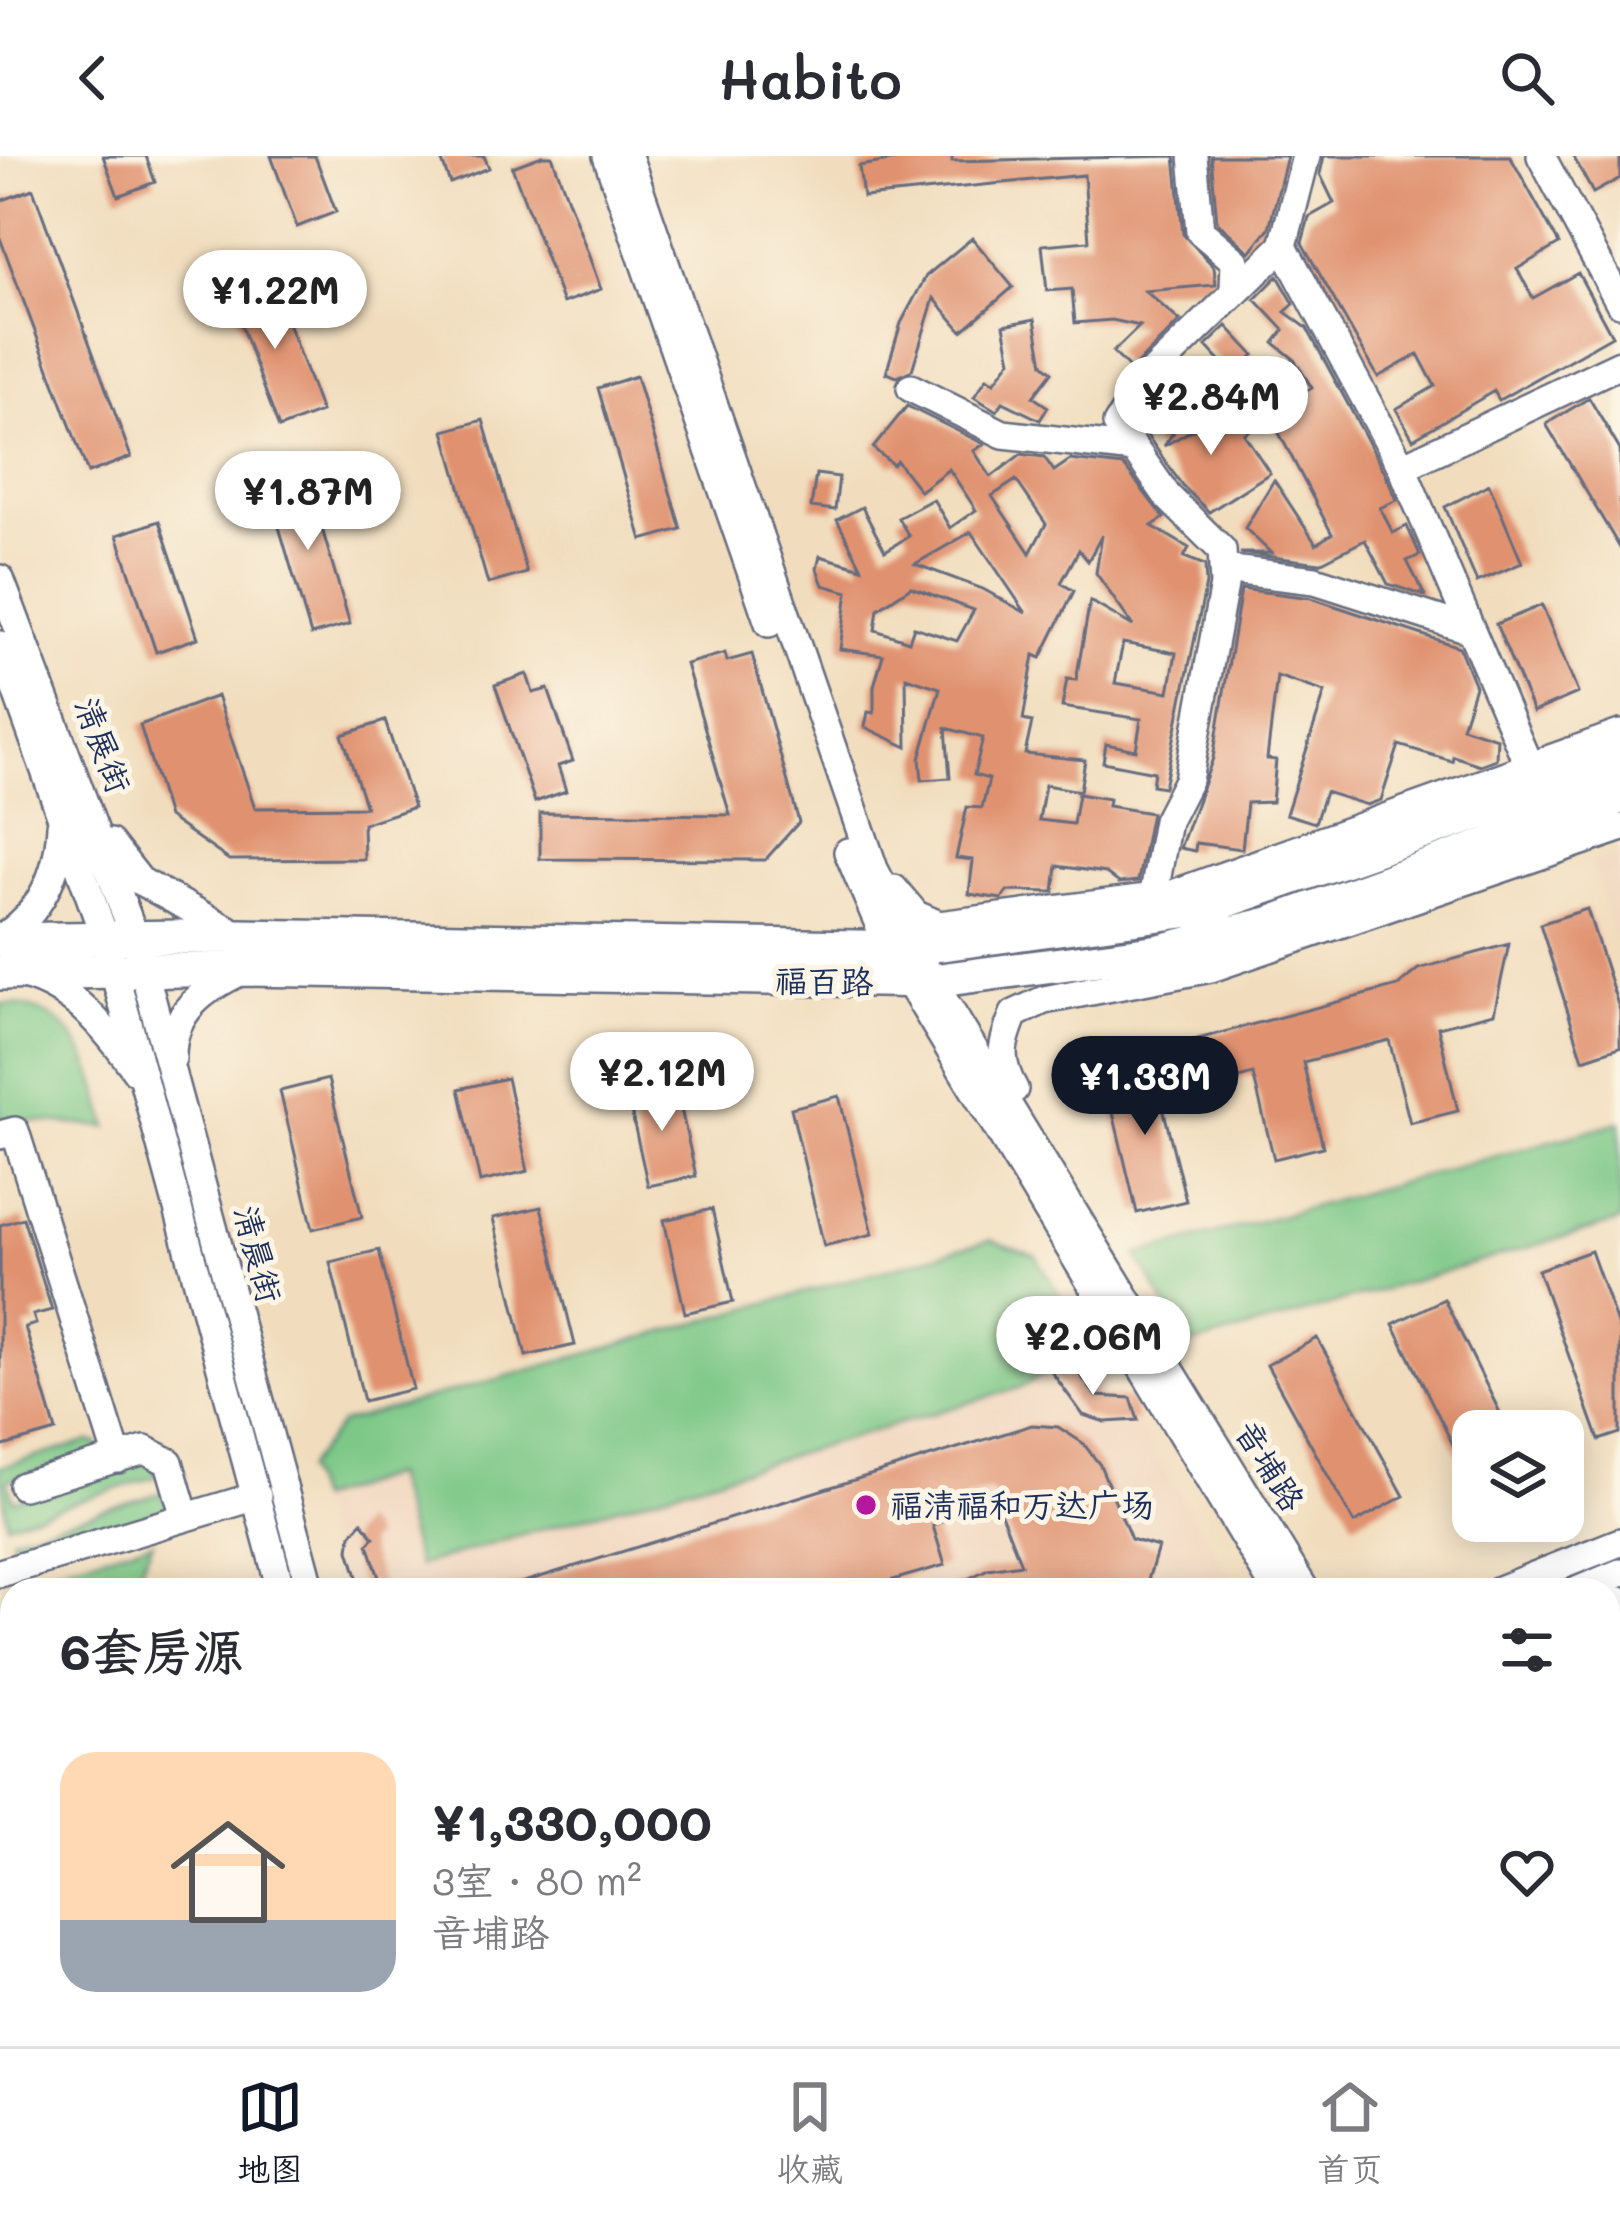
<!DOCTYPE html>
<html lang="zh">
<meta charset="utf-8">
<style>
:root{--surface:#fff;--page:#f7f7f7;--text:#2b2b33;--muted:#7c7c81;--line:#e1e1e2;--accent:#111827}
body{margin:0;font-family:Mali,"LXGW WenKai TC",sans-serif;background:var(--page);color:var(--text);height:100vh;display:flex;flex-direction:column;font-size:45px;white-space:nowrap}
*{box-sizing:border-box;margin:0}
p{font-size:39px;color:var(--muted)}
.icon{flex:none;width:66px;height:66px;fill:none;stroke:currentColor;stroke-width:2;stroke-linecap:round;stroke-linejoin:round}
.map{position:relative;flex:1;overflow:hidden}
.drawer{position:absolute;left:0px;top:1422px;width:1620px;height:468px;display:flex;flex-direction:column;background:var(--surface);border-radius:36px 36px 0 0;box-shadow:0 6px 30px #0003}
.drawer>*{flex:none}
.tools{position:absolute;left:1452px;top:1254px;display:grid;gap:24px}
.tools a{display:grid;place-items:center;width:132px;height:132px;border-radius:24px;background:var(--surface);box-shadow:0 6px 30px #0003;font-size:60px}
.price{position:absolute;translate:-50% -102px;padding:0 27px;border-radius:42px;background:#fff;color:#222;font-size:39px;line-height:78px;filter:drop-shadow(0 3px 6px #0008)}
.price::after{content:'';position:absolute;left:50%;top:72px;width:36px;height:27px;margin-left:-18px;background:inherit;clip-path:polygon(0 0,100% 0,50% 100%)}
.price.selected{background:var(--accent);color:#fff}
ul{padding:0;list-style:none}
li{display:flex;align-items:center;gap:36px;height:300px;padding:0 60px}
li+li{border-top:3px solid var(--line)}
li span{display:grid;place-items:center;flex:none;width:336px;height:240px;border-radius:36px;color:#555}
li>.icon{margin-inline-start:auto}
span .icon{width:144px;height:144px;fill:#fffc;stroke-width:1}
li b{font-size:51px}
h2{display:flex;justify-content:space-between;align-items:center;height:144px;padding:0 60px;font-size:51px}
header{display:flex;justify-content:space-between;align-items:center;height:156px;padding:0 60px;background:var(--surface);font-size:54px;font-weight:600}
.dock{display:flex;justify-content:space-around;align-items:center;height:168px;border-top:3px solid var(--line);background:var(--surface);font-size:33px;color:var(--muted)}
.dock a{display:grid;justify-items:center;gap:6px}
.dock .selected{color:var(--accent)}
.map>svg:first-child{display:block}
.built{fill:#f1d5bd}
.green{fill:#7dc887;stroke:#4c7c72;stroke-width:3}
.building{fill:#e09270;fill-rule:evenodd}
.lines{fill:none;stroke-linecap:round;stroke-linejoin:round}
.minor-casing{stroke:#666c7f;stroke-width:32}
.major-casing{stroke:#666c7f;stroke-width:38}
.minor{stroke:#fff;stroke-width:27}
.major{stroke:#fff;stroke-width:33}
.poi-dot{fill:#b5179e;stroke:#fcf5e5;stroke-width:4.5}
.labels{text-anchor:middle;stroke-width:10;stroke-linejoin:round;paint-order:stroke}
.street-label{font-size:33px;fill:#1b2f5e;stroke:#fcf5e5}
.poi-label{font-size:33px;fill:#1b2f5e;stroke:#fcf5e5;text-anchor:start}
</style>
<header><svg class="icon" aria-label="back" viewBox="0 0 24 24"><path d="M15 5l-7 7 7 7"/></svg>Habito<svg class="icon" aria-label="search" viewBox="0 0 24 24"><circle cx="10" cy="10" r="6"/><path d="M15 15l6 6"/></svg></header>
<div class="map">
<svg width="1620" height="1890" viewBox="0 0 1620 1890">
<rect width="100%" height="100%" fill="#fcf5e5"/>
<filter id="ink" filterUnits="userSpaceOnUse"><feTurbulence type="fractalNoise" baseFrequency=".00833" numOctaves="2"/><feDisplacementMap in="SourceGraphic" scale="24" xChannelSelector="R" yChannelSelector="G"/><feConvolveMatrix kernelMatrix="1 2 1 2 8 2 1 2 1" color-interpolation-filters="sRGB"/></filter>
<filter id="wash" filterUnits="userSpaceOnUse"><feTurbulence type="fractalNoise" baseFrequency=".004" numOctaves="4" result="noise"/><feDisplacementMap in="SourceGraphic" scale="48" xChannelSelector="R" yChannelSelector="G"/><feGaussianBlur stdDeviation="2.7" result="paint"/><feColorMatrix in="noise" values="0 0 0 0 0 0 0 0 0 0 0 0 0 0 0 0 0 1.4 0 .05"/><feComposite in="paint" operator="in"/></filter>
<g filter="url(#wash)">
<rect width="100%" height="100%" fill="#f1ddbd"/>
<path class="built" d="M1620,697V797L1591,707Z
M1089,1188L1239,1434H338L316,1344L393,1318L418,1409L1021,1231Z
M1620,1477V1878L1595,1888L1589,1878H1608V1482Z"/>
<path class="green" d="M0,848C76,847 93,910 108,971L0,962Z
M1620,966V1065L1189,1190L1137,1099Z
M990,1084L1036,1100L1089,1188L1022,1231L418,1410L392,1319L316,1344L305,1313L341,1267Z
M90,1285L97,1287V1298L7,1324L13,1344L149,1305L158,1320L7,1367L0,1311Z
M160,1337L169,1352L16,1400L11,1381Z
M153,1385L141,1411L139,1434H29L25,1421Z
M1620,1481V1660L1608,1665V1486Z"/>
<g id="blocks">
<path class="building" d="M103,0H146L155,26L118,40Z
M271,0H315L336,56L297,71Z
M440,0H484L489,12L450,27Z
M542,0H552L601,133L563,147L512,11Z
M920,0H952V5L1175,0L1183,78L1214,111L1216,129L1145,135L1180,165L1131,214L1113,196L1140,170L1112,164L1075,167L1072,133L1047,135L1042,89L1089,85L1084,19L863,41L859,10Z
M1211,0H1287L1269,72L1250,96L1217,66Z
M1324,0H1510L1559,88L1517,113L1533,142L1578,117L1612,180L1499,244L1494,235L1413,283L1396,253L1435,230L1418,198L1378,221L1302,87L1309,61L1334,47L1320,18Z
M1573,0H1620V22L1593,37Z
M33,33L131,301L88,317L0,82V45Z
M972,82L1013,131L962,175L934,142L912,214L897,221L886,217L901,167L926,120Z
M1278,120L1294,148L1285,156L1307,172L1386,319L1397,344L1380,352L1393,377L1407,370L1420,399L1407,405L1425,440L1388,428L1365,384L1320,407L1240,397H1271L1245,372L1274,324L1316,388L1332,378L1268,256L1312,232L1294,203L1274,187L1284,174L1255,143Z
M271,121L321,256L279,272L229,137Z
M1035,163L1043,208L1052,216L1033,241L1048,251L1040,264L1003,246L997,255L974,241L987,222L994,227L1011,204L1004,169Z
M1227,170L1254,199L1233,219L1206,190Z
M636,220L681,373L642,384L598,232Z
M1589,242L1620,294V392L1546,268Z
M907,250L984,288L974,295L991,321L1021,298L1044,301L1054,315L1070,304L1124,310L1164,362L1152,370L1189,392L1184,401L1205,409L1206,428L1164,631L1152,629L1154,616L1103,606L1106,588L1136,594L1141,563L1062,551L1067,523L1076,524L1090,445L1133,470L1096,417L1102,379L1088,405L1079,394L1061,427L1074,435L1041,502L1034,499L1023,564L1032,566L1025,598L1085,604L1080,635L1045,629L1039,664L1073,668L1078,638L1109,643L1108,650L1151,657L1138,725L1119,727L1106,717L1057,710L1054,736L1007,735L1002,743L969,738L973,704L956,702L967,651L982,652L989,623L974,619L983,582L946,572L950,622L922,624L920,603L940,532L906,521L907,591L865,571L868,556L874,557V530L883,499L840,493L848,436L823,429L817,413L820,400L862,412L837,364L862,351L885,395L909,380L898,362L933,343L950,372L976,354L949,313L920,335L897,305L893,309L873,292ZM1016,324L1046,368L1030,397L992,340ZM971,376L1026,457L983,433L915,408ZM911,431L974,454L957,485L914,471L909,485L875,474L878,453ZM1123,487L1176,497L1169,536L1115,527Z
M1235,250L1249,275L1244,278L1270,317L1209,356L1182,329L1144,275L1154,262L1173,277L1164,290Z
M483,264L527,417L488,428L444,275Z
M305,315L350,468L311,479L266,327Z
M816,318L839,321L835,354L811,351Z
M1489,328L1522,407L1477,426L1445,351Z
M159,365L198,482L156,496L117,379Z
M1241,433L1311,442L1459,491L1475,530L1462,571L1497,582L1496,603L1480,609L1453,600L1452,605L1399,589L1381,644L1367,649L1325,636L1315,667L1286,658L1325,536L1277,520L1267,603L1276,604L1272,646L1247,647L1242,693L1196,687L1195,695L1180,692L1213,602Z
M1542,449L1578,537L1533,556L1496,468Z
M725,497L727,505L752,498L799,666L765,704L540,703V657L730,659L686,508Z
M527,518L533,537L548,533L573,605L558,610L566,635L535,646L495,529Z
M217,540L255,652L366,651L342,579L385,565L414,651L363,668L364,703L229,704L168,661L140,569Z
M1587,753L1620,855V891L1583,903L1540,768Z
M1509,788L1494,857L1438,871L1458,955L1410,967L1389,884L1303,906L1323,991L1274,1003L1253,918L1198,933L1186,886L1398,830L1418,813Z
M1152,907L1186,1045L1137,1057L1104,919Z
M507,922L528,1015L480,1026L459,933Z
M328,923L362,1061L313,1073L280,935Z
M675,926L696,1020L648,1030L627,937Z
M839,940L873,1078L824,1090L791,952Z
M541,1051L575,1189L526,1200L493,1062Z
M712,1053L733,1146L685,1157L664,1064Z
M23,1062L52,1154L33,1159L36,1168L25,1171L56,1275L0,1291V1069Z
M379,1094L413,1233L364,1245L330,1106Z
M1591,1095L1620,1176V1277L1599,1284L1538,1114Z
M1444,1143L1509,1275H1473V1329L1393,1168Z
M1317,1182L1404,1340L1354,1367L1267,1209Z
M1070,1205L1096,1240L1131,1242L1138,1264L1105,1266L1083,1259L1051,1215Z
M1032,1269L1058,1271L1083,1287L1100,1309L1131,1383L1158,1391L1145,1434H946L988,1413L1021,1408L992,1335L964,1343L967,1354L933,1370L945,1409L858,1434H498Z
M362,1366L374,1381L368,1388L383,1434H361L349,1394L351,1379Z"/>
</g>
</g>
<g filter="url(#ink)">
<use href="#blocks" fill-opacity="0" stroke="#666c7f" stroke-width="3"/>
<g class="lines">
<g class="minor-casing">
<path id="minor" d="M607,0L769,467
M628,0L874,713L932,825L1305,1434
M1193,0L1200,75L1235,105L1234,134
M1541,0L1620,147
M1283,90L1402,311L1620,208
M911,232L1003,278L1134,293
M1402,311L1536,627
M1223,413L1315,424L1471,474
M0,423L135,782L311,1434
M0,489L105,782L281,1434
M110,687L140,725L236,778
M848,696L890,794L1276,1434
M894,733L916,759L939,769L1170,739L1620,578
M1150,759L1167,665L1188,624L1224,429L1222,394L1168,341L1117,268L1147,222L1283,90L1306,0
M0,783C41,758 59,716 61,669
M23,819C74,832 107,874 137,916
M172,902C171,855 205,832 244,814
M1014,933C997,904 1002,887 1014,858L1044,844L1211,812L1620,672
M0,979L15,975L118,1303
M23,1330L145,1294L169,1306L185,1361
M0,1417L257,1340
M1499,1434L1620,1386
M1579,1434L1620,1417
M1608,1450L1620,1445
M1608,1472L1620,1467
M0,1591L12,1588
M399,1878L402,1890
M429,1878L433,1890
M1548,1878L1555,1890
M1572,1878L1579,1890
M231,1890L259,1878
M456,1890L486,1878
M516,1890L546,1878"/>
</g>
<g class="major-casing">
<path id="major" d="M0,784L240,780L913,792L1205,752L1620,608
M0,817L246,813L932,825L1160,795L1269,768L1620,641"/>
</g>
<use href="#minor" class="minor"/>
<use href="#major" class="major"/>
</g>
</g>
<circle class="poi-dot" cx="866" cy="1349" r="12"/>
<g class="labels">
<g class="street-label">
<text transform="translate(103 589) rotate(69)" y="12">清展街</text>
<text transform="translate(824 825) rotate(1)" y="12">福百路</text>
<text transform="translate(258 1098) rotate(75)" y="12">清晨街</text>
<text transform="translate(1270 1310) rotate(58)" y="12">音埔路</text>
</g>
<g class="poi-label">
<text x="890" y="1361">福清福和万达广场</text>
</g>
</g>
</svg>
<div class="tools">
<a><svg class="icon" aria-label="layers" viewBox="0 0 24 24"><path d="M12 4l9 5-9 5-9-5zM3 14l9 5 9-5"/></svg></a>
</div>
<b class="price" style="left:275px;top:196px">¥1.22M</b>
<b class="price" style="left:1211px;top:302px">¥2.84M</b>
<b class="price" style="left:308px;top:397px">¥1.87M</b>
<b class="price" style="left:662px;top:978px">¥2.12M</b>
<b class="price selected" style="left:1145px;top:982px">¥1.33M</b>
<b class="price" style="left:1093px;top:1242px">¥2.06M</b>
<section class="drawer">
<h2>6套房源<svg class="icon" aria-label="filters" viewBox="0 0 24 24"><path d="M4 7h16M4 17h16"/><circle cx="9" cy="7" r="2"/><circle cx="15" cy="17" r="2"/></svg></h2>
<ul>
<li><span style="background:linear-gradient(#ffd9b3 70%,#9aa5b1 0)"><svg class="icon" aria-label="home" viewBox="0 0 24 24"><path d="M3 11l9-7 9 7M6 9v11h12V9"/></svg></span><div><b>¥1,330,000</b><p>3室 · 80 m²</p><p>音埔路</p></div><svg class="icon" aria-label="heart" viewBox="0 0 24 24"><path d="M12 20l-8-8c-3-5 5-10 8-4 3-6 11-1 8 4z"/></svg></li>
</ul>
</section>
</div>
<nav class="dock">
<a class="selected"><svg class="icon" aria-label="map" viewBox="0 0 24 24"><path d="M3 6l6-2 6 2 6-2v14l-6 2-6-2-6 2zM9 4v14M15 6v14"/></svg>地图</a>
<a><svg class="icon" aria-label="saved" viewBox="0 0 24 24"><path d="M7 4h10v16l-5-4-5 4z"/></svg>收藏</a>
<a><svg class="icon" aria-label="home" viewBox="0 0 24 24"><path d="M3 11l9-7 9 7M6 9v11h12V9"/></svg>首页</a>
</nav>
